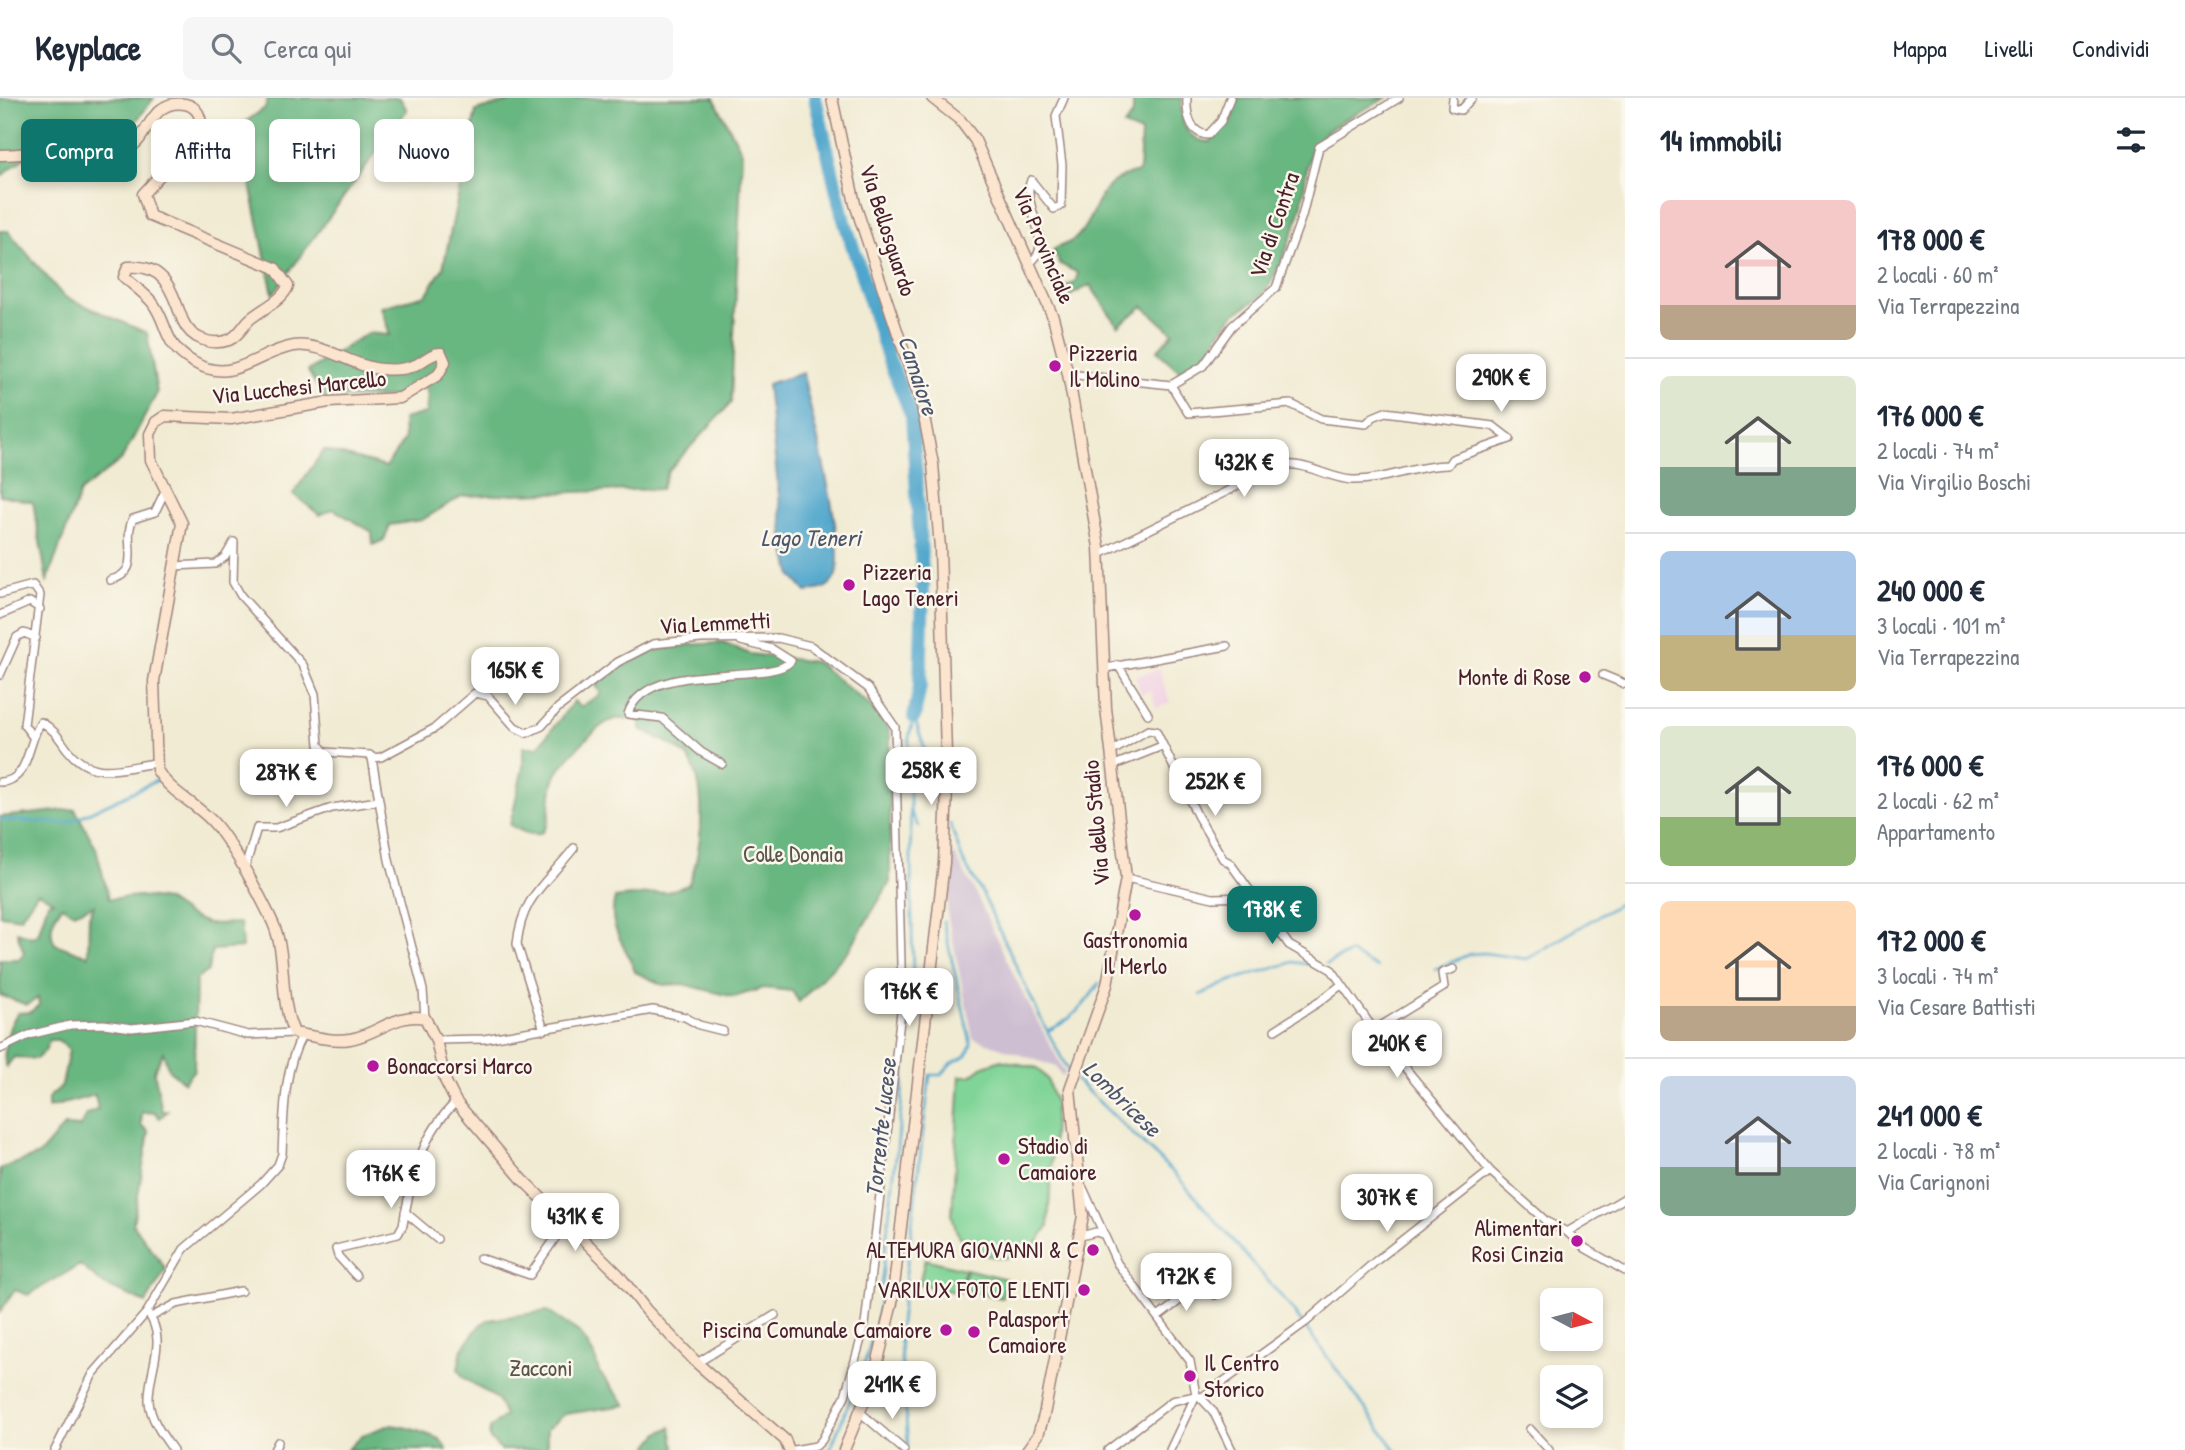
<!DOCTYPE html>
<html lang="it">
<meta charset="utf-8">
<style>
:root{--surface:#fff;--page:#f6f6f7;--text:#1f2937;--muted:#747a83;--line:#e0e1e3;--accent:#0f766e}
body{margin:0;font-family:"Patrick Hand",sans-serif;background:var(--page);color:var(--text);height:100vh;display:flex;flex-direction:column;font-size:26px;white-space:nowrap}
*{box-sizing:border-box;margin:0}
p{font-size:23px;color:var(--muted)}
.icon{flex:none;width:38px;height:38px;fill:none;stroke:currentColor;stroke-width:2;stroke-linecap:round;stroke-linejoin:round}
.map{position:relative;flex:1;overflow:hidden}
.sheet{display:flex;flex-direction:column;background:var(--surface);width:560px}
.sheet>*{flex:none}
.banner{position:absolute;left:21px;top:21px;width:665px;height:63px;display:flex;gap:14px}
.needle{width:46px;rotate:97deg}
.tools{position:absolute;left:1540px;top:1190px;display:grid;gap:14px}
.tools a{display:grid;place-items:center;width:63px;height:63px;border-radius:10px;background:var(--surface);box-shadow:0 4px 10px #0003;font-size:35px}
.price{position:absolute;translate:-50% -60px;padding:0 16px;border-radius:14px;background:#fff;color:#222;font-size:23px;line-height:46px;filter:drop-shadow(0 2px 4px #0008)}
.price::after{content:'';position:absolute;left:50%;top:42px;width:21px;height:16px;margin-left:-10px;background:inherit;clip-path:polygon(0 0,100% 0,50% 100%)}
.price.selected{background:var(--accent);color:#fff}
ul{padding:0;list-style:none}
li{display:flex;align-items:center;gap:21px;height:175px;padding:0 35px}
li+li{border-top:2px solid var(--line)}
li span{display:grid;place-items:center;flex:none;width:196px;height:140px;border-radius:10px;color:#555}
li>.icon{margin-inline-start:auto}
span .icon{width:84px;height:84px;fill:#fffc;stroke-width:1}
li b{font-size:30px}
h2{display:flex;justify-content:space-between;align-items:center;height:84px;padding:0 35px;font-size:30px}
.pill{padding:0 24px;border-radius:10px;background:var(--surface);box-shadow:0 4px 10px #0003;font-size:24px;line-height:63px}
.pill.selected{background:var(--accent);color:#fff}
header{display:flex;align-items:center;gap:42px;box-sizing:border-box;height:98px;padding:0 35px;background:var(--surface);border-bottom:2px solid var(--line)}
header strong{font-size:33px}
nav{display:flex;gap:38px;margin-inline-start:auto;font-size:24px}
.search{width:490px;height:63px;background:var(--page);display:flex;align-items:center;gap:18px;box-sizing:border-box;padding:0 24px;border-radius:10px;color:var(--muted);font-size:26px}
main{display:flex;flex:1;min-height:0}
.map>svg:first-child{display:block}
.built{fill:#f1d0e3}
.industrial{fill:#cebed1}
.green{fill:#80d497;stroke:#657a61;stroke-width:2}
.forest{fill:#68b680;stroke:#596a56;stroke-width:2;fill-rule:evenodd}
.water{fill:#4fa6cc;stroke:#4c627c;stroke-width:2}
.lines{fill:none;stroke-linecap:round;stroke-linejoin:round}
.stream{stroke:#4fa6cc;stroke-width:2.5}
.river{stroke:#4fa6cc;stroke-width:14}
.street-casing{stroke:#9e857f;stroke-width:10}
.secondary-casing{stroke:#9e857f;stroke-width:13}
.street{stroke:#fff;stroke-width:7}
.secondary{stroke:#fbe5cf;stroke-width:10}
.poi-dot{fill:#b5179e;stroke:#fbf7ec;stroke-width:2.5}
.labels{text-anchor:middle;stroke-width:5;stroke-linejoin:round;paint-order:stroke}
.street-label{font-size:23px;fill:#4a1f2b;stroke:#fbf7ec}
.poi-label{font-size:23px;fill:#4a1f2b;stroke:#fbf7ec;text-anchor:start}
.park-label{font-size:23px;fill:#5a554b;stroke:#fbf7ec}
.water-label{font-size:24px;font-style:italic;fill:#4c556b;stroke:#fbf7ec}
</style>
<header>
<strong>Keyplace</strong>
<div class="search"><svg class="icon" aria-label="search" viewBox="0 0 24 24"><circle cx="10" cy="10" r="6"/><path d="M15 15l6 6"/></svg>Cerca qui</div>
<nav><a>Mappa</a><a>Livelli</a><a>Condividi</a></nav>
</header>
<main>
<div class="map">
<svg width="1625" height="1352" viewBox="0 0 1625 1352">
<rect width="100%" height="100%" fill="#fbf7ec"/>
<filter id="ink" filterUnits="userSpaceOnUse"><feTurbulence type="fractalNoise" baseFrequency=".0143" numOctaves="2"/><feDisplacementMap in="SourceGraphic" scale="14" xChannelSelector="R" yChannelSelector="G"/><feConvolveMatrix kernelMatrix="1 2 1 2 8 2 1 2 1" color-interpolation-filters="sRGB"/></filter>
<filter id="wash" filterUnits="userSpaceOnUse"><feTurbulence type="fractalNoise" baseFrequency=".00686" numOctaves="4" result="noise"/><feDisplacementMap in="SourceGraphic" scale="28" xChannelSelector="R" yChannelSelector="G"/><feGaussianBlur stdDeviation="1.57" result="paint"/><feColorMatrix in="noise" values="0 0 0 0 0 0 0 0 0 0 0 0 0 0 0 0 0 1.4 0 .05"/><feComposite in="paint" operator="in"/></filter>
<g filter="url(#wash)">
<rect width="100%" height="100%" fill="#f1ebd3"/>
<path class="built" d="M1159,570L1170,605L1156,610L1151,593L1141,596L1135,579Z"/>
<path class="industrial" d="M951,757H955L975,794L1021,892L1065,975L1062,978L1056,969L973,940L947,815Z"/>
<path class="green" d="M1001,962L1037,970L1047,981L1055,1005L1048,1128L1037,1145L1018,1157L1003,1160L978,1156L964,1145L956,1132L952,1117L960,978H970L982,969Z
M925,1161L964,1171L959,1195L919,1186Z
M966,1171L1006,1181L1002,1200L962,1191Z"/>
<path class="forest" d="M0,0H154L130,31L38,49L0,79Z
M268,0H400L407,12L273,196L238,29L265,10Z
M522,0H714L742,54L731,305L668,373L661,391L462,398L422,422L390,427L384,442L373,447L372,434L333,411L320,417L293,396L324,352L386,369L404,342L403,321L426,315L428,296L420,283L399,299L324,300L308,273L368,235L390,237L381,209L426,197L443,170L476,13Z
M1133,0H1182C1180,21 1185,43 1210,44L1228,24L1238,0H1386C1364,13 1334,23 1318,43C1304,60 1306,90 1301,110C1294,133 1277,182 1261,198C1252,206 1238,211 1231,220C1210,243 1214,257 1183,276L1157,253L1173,235L1143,208L1118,228L1090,187L1067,199L1063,189L1075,185L1078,175L1060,166L1053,152C1060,147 1072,145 1077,139C1101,113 1093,82 1139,74L1141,35L1124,28L1133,16Z
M0,133H8L63,198L147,235L157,295L122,361L80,394L47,483L33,404L0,397Z
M723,545L750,556L816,564L875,612L890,634V784L849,852L799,904L792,893L763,890L734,899L683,886L663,887L635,874C627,847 606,831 615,800L667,794L688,787C702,758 709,688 688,660C679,648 654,639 641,631L639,622C630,622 620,619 612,622C597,627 562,664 555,679C544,701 562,759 510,727L523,669V649H538L574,603L580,609L601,596L596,587C642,550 666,547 723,545Z
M75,711L96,750L109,801L139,798L166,802L188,817L208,826L240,825L242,850L212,852L208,873L196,881L194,972L184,984L169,972L163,954L154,973L162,1013H168L160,1020L155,1014L142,1015L141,1027L149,1034L133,1126L166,1171L146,1205L104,1187L80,1167L28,1197L15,1192L0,1214V1071L39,1057L64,1028L80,1029L86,1017L98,1011L95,997L48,1010V1000L62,988L69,951L58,942H49L45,953L36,961L14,959L6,969C2,955 8,926 18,915L30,914L39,907L38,900L27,907L0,897V861H19L24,855L17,834L32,839L38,836L48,804L53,803L38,794L20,820L0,817V719ZM94,807L89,818L88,858L55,846C48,833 52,820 62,808L74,815Z
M547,1213L580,1235L595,1259L599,1274L626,1307L565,1316L547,1331V1352H501L489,1340L490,1330L505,1318L497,1301L463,1279L458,1271L462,1251L480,1227L488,1222Z
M390,1327C407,1328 423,1335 440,1341L447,1352H347L362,1337Z
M671,1329L675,1352H650L649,1347L659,1335Z"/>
<path class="water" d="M803,275C809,314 851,455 834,481C828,492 816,492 806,494L792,478L784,444L767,286Z"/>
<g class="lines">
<path class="stream" d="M914,619L942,703
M910,713L918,728
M0,722L67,725L158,682
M950,726L963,763L982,795L1041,921L1071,978
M1326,866L1350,855L1377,870
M1435,871L1470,856L1484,855L1527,861L1625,802
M1200,897L1233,882L1293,864L1320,868
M1049,932C1071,923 1087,905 1099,885
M1076,982L1176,1077L1288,1206L1396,1352
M908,1347L899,1233L930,977H942L950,966L967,957L971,946L943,823
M830,1352L865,1264L877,1222L898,1041L913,883L909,639L914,619"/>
<path class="river" d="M815,0L842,115L888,259L912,318L923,488L920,588L914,619"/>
</g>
</g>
<g filter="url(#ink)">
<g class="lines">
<g class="street-casing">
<path id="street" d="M1187,0C1186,15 1190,36 1208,37L1221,23L1230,0
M1453,0L1452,10L1461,12L1472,0
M1030,164C1057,149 1020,106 1031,82L1054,111L1061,108L1062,67L1056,18L1064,0
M1068,276L1171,287L1203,268L1232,228L1276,190L1302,118L1319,49L1399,0
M1100,456L1278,368C1305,362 1326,380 1352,382C1385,383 1415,367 1448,367L1452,361L1510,341L1493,328L1385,314L1373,319L1366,326L1321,321L1291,306L1188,315L1171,287
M174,468L215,466L225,459L234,444L233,484L241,498L303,567L315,596L319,647L325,654L370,657L372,660
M110,482C145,474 121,442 133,421L155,414L165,393
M0,496L33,487L40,497L24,627L33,639
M0,517L30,504L40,511
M1118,567L1148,616
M1106,570L1227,548
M0,577L17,539L24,535L36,540
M1603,577L1625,586
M1111,654L1148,632L1156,633L1198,719L1223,761L1230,765L1289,847L1332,872L1374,932L1490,1073L1547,1124L1567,1134L1625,1100
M722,666L701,654L662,620L628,616C646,559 771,588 791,563L772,551L741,543
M1112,668L1162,648
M0,684C30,684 27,644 41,624C54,631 59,640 67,651C92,683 120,670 155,665
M244,773L257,730H276L332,710L378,703
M1126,780L1213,800L1255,799
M425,920L423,892L389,762L372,660L381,659L435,630L475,595L488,598L515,629L527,635L542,628L558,610L618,564L653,546L701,541L778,540L811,548L868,590L895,629L902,905L865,1227L845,1298L822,1342L816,1348L794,1352
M544,932L517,846C522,798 546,786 574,750
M1275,932L1319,904L1341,887
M1374,932L1444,889L1442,875L1453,871
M436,942L484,941L653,912L685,919L699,927L723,933
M0,951L29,937L70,927L104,926L132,930L195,923L248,937L294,935
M1083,1090L1117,1165L1190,1263L1196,1297L1170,1352
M405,1114L437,1141
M1567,1134L1585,1150L1625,1173
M1081,1138L1096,1134L1102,1136
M480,1160L530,1177L565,1126
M356,1178L338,1158L336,1151L398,1136L403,1127C411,1081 421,1037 456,1004
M147,1214C169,1243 148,1271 149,1303C150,1321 163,1338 173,1352
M151,1219L176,1206L241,1193
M1158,1219L1205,1183L1215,1197
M697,1265L775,1217
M1200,1299L1213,1313L1232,1352
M1202,1299L1306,1224L1377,1162L1490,1073
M861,1315L904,1352
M1530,1331L1549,1352
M55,1352L93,1276L147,1214L184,1151L261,1086L278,1067L282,1056C284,1017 283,971 303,936
M274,1352L278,1344
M1108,1352L1172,1303L1195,1298"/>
</g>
<g class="secondary-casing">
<path id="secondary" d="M832,0L855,106L922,308L933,366L940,450L947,691L944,765L892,1205L874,1279L844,1352
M932,0L960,22L975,42L1053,219L1068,276L1099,449L1106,610L1126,780L1107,887L1070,991L1083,1118L1044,1317L1038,1337L1027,1352
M0,57C22,57 43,53 65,51C85,50 105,54 125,51C149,47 147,0 185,6C191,7 195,10 198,15C202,23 201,27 198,35L143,96L150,118L275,170L288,188C282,204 260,211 248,223C242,230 238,238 229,242C211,248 191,241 183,223C172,195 166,165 128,169L124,179C133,187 144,195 152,204C169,226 162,246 193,264C233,288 256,254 294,248C324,244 352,269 381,271C392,272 403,272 413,268C424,264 430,255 441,255L445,264L438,277L400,300L329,304L231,321L165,318L156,324L150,336L151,362L182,425L154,583L157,672C170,694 195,705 212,723C231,743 261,799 273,825C288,860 278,899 294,935C312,938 332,944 350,941C377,937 396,914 425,920L436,942L445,982L456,1004L523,1082L618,1176L647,1213L697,1265L785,1342L789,1352"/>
</g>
<use href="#street" class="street"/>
<use href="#secondary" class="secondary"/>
</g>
</g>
<g class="poi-dot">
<circle cx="1055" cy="268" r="7"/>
<circle cx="849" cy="487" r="7"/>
<circle cx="1585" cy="579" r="7"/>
<circle cx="1135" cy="817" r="7"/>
<circle cx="373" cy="968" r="7"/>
<circle cx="1004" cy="1061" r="7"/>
<circle cx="1577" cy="1143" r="7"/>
<circle cx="1093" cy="1152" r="7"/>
<circle cx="1084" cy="1192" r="7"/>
<circle cx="946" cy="1232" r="7"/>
<circle cx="974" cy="1234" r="7"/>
<circle cx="1190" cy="1278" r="7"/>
</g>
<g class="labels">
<g class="street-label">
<text transform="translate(1274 127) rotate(-71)" y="8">Via di Contra</text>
<text transform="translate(888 132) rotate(72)" y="8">Via Bellosguardo</text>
<text transform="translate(1044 147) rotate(67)" y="8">Via Provinciale</text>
<text transform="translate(299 289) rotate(-6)" y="8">Via Lucchesi Marcello</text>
<text transform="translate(715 525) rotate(-3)" y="8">Via Lemmetti</text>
<text transform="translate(1096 725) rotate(-95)" y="8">Via dello Stadio</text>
</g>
<g class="poi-label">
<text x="1069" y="263">Pizzeria<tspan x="1069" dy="26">Il Molino</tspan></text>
<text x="863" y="482">Pizzeria<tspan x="863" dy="26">Lago Teneri</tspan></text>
<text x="1571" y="587" text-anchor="end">Monte di Rose</text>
<text x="1135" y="850" text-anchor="middle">Gastronomia<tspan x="1135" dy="26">Il Merlo</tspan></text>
<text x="387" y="976">Bonaccorsi Marco</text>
<text x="1018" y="1056">Stadio di<tspan x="1018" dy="26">Camaiore</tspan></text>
<text x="1563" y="1138" text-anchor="end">Alimentari<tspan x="1563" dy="26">Rosi Cinzia</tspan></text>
<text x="1079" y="1160" text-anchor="end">ALTEMURA GIOVANNI &amp; C</text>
<text x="1070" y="1200" text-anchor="end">VARILUX FOTO E LENTI</text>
<text x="988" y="1229">Palasport<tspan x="988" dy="26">Camaiore</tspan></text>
<text x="932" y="1240" text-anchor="end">Piscina Comunale Camaiore</text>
<text x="1204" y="1273">Il Centro<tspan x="1204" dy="26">Storico</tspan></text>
</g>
<g class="park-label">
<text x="793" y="764">Colle Donaia</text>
<text x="541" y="1278">Zacconi</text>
</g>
<g class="water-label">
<text transform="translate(918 277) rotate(72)" y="8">Camaiore</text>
<text x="811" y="448">Lago Teneri</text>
<text transform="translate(1122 1001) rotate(44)" y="8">Lombricese</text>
<text transform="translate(881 1030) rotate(-84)" y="8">Torrente Lucese</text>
</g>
</g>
</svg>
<div class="tools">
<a><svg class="needle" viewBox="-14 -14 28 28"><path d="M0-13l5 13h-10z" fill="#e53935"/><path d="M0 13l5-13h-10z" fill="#747a83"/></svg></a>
<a><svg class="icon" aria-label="layers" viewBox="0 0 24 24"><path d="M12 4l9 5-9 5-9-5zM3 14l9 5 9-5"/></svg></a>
</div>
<b class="price" style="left:1501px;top:316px">290K €</b>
<b class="price" style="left:1244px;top:401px">432K €</b>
<b class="price" style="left:515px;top:609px">165K €</b>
<b class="price" style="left:931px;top:709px">258K €</b>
<b class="price" style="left:286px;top:711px">287K €</b>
<b class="price" style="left:1215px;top:720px">252K €</b>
<b class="price selected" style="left:1272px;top:848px">178K €</b>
<b class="price" style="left:909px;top:930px">176K €</b>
<b class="price" style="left:1397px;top:982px">240K €</b>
<b class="price" style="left:391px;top:1112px">176K €</b>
<b class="price" style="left:1387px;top:1136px">307K €</b>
<b class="price" style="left:575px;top:1155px">431K €</b>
<b class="price" style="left:1186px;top:1215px">172K €</b>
<b class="price" style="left:892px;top:1323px">241K €</b>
<div class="banner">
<a class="pill selected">Compra</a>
<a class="pill">Affitta</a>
<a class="pill">Filtri</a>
<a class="pill">Nuovo</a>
</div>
</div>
<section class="sheet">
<h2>14 immobili<svg class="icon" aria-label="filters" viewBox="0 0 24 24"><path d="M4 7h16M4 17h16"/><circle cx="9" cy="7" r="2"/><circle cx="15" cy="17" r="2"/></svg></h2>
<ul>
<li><span style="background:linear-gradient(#f6c9c9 75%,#b9a48a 0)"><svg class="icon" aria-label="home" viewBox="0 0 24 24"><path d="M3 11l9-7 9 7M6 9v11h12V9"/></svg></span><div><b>178 000 €</b><p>2 locali · 60 m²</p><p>Via Terrapezzina</p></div></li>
<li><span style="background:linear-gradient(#dfe7d0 65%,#7fa58c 0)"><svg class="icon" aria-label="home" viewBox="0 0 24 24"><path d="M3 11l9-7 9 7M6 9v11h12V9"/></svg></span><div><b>176 000 €</b><p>2 locali · 74 m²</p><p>Via Virgilio Boschi</p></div></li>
<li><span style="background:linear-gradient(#a9c7e8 60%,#c2b280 0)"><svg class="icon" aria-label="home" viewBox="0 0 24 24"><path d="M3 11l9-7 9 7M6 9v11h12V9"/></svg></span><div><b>240 000 €</b><p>3 locali · 101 m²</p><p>Via Terrapezzina</p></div></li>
<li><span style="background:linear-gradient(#dfe7d0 65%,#8fb573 0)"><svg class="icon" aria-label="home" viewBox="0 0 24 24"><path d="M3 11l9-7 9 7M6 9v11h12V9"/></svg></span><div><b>176 000 €</b><p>2 locali · 62 m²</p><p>Appartamento</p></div></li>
<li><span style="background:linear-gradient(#ffd9b3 75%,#b9a48a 0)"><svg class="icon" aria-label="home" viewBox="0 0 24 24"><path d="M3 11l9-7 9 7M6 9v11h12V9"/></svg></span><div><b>172 000 €</b><p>3 locali · 74 m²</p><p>Via Cesare Battisti</p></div></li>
<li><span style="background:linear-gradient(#c9d6e8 65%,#7fa58c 0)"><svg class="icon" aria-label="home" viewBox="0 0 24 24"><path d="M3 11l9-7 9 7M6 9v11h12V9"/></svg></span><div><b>241 000 €</b><p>2 locali · 78 m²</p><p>Via Carignoni</p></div></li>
</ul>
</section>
</main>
